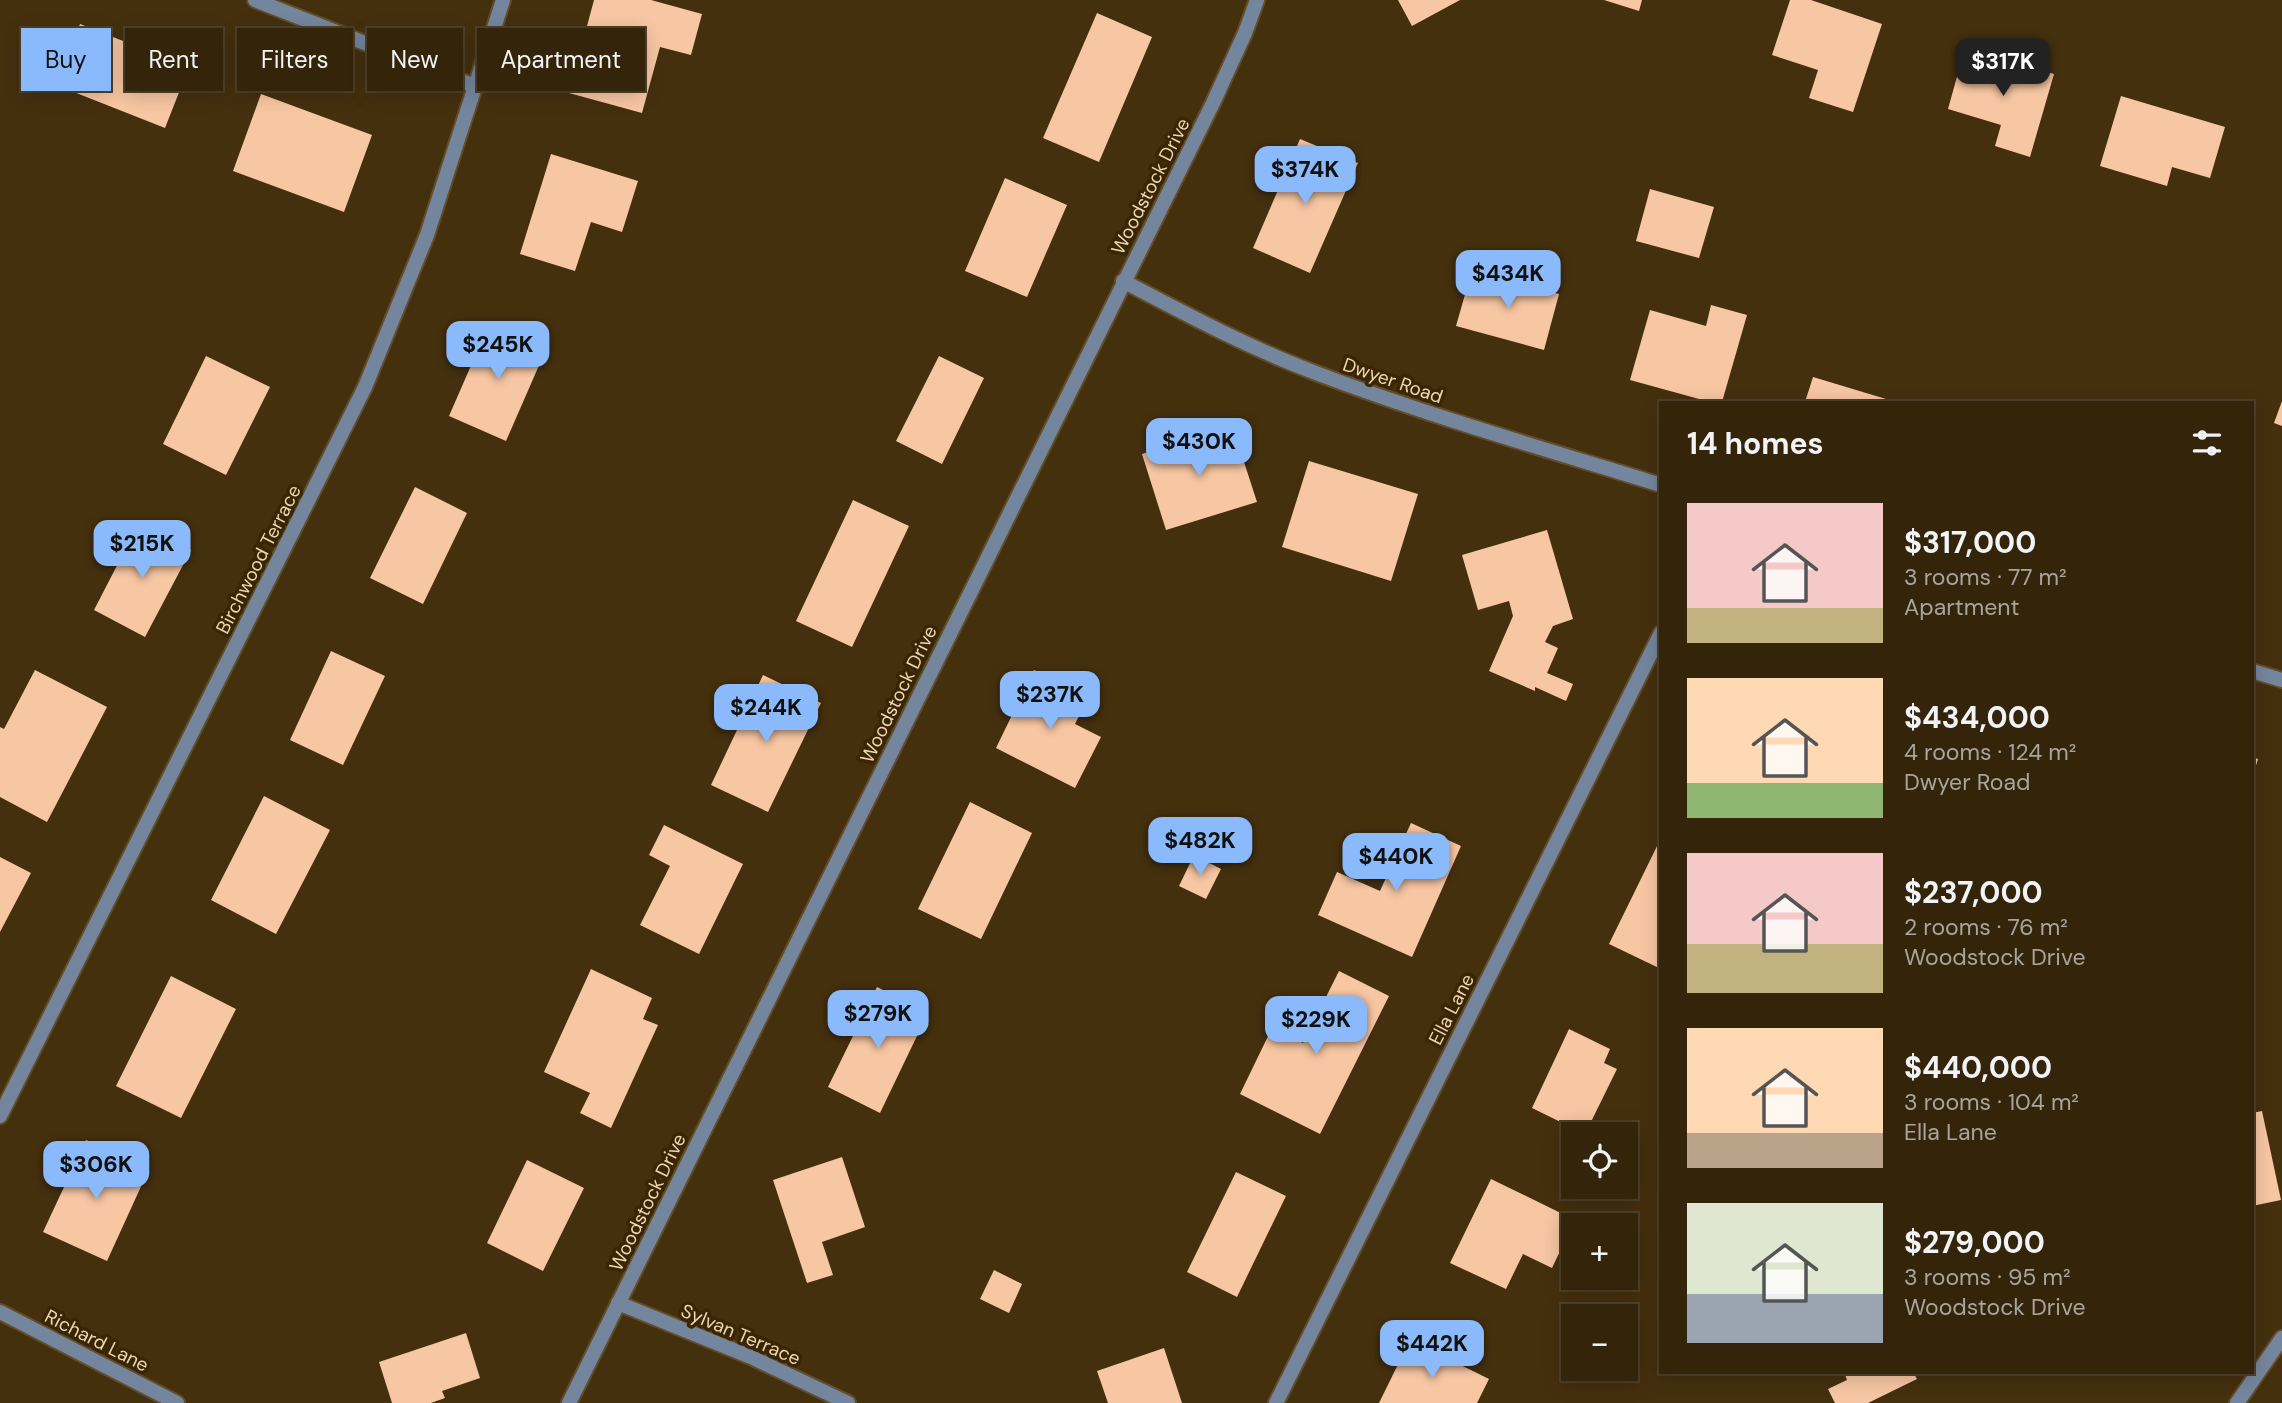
<!DOCTYPE html>
<meta charset="utf-8">
<style>
:root{--surface:#34240a;--page:#3f3018;--text:#f1f3f6;--muted:#a9a49c;--line:#4e412b;--accent:#8abafc}
body{margin:0;font-family:"DM Sans",sans-serif;background:var(--page);color:var(--text);height:100vh;display:flex;flex-direction:column;font-size:26px;white-space:nowrap}
*{box-sizing:border-box;margin:0}
p{font-size:23px;color:var(--muted)}
.icon{flex:none;width:38px;height:38px;fill:none;stroke:currentColor;stroke-width:2;stroke-linecap:round;stroke-linejoin:round}
.map{position:relative;flex:1;overflow:hidden}
.side{position:absolute;left:1659px;top:401px;width:595px;height:973px;display:flex;flex-direction:column;background:var(--surface);border-radius:0px;box-shadow:0 4px 18px #0003,0 0 0 2px var(--line)}
.side>*{flex:none}
.hud{position:absolute;left:21px;top:28px;width:665px;height:63px;display:flex;gap:14px}
.fabs{position:absolute;left:1561px;top:1122px;display:grid;gap:14px}
.fabs a{display:grid;place-items:center;width:77px;height:77px;border-radius:0px;background:var(--surface);box-shadow:0 4px 18px #0003,0 0 0 2px var(--line);font-size:35px}
.price{position:absolute;translate:-50% -60px;padding:0 16px;border-radius:14px;background:var(--accent);color:#111;font-size:23px;line-height:46px;filter:drop-shadow(0 2px 4px #0008)}
.price::after{content:'';position:absolute;left:50%;top:42px;width:21px;height:16px;margin-left:-10px;background:inherit;clip-path:polygon(0 0,100% 0,50% 100%)}
.price.current{background:#222;color:#fff}
ul{padding:0;list-style:none}
li{display:flex;align-items:center;gap:21px;height:175px;padding:0 28px}
li span{display:grid;place-items:center;flex:none;width:196px;height:140px;border-radius:0px;color:#555}
li>.icon{margin-inline-start:auto}
span .icon{width:84px;height:84px;fill:#fffc;stroke-width:1}
li b{font-size:30px}
h2{display:flex;justify-content:space-between;align-items:center;height:84px;padding:0 28px;font-size:30px}
.pill{padding:0 24px;border-radius:0px;background:var(--surface);box-shadow:0 4px 18px #0003,0 0 0 2px var(--line);font-size:24px;line-height:63px}
.pill.current{background:var(--accent);color:#111}
.map>svg:first-child{display:block}
.building{fill:#f7c6a3}
.lines{fill:none;stroke-linecap:round;stroke-linejoin:round}
.minor-casing{stroke:#634e2c;stroke-width:18}
.minor{stroke:#74869e;stroke-width:14}
.labels{text-anchor:middle;stroke-width:7;stroke-linejoin:round;paint-order:stroke}
.street-label{font-size:19px;fill:#ebd6b7;stroke:#3a2603}
</style>
<div class="map">
<svg width="2282" height="1403" viewBox="0 0 2282 1403">
<rect width="100%" height="100%" fill="#45300e"/>
<path class="building" d="M594,0H651L702,14L691,55L660,47L642,113L569,93Z
M1398,0H1460L1412,26Z
M1604,0H1642L1639,11Z
M1790,0H1811L1882,24L1853,112L1809,98L1818,70L1772,55Z
M1097,13L1152,37L1099,162L1043,138Z
M80,24L189,67L165,128L56,85Z
M1965,48L2054,74L2030,157L1995,146L2001,125L1948,109Z
M261,94L372,135L344,212L233,171Z
M2121,96L2225,127L2210,178L2172,167L2167,186L2100,166Z
M1300,139L1358,163L1310,273L1253,248Z
M551,154L638,181L622,232L591,222L575,271L520,254Z
M1005,178L1067,205L1027,297L965,271Z
M1650,189L1714,207L1699,258L1636,241Z
M1472,270L1559,294L1544,350L1456,326Z
M1711,305L1747,315L1722,402H1710L1630,380L1650,310L1706,326Z
M490,322L547,347L506,441L449,416Z
M206,356L270,387L226,475L163,444Z
M939,356L984,378L942,464L896,441Z
M1813,377L1896,402H1805Z
M2282,401V426L2274,423Z
M1232,425L1257,502L1166,530L1142,454Z
M1309,461L1418,494L1391,581L1282,547Z
M415,487L467,513L423,604L370,578Z
M853,500L909,526L852,647L796,621Z
M139,523L191,550L145,637L94,610Z
M1547,530L1573,619L1553,626L1545,642L1558,648L1547,673L1573,684L1566,701L1535,687V691L1489,671L1513,616L1509,601L1478,610L1462,555Z
M331,651L385,676L343,765L290,740Z
M35,670L107,707L47,822L0,797V727L4,729Z
M1034,670L1088,698L1075,724L1101,737L1075,788L996,748Z
M763,675L821,703L768,812L711,785Z
M2252,757L2258,759L2253,775H2252Z
M264,796L330,830L276,934L211,900Z
M970,802L1032,833L981,939L918,909Z
M1411,823L1461,846L1412,957L1318,915L1337,872L1380,891Z
M664,825L743,864L699,954L640,925L670,866L649,855Z
M1661,838V969L1609,944Z
M1194,855L1221,869L1206,899L1179,886Z
M0,857L31,873L0,932Z
M591,969L652,998L643,1019L658,1025L611,1128L580,1113L590,1093L544,1072Z
M1339,971L1389,996L1320,1134L1240,1094L1272,1028L1303,1043Z
M171,976L236,1009L181,1118L116,1086Z
M877,987L928,1013L880,1113L828,1087Z
M1569,1029L1610,1049L1604,1063L1617,1069L1585,1134L1532,1108Z
M2262,1111L2281,1200L2252,1206V1113Z
M86,1140L149,1169L107,1261L43,1232Z
M842,1157L865,1227L822,1242L833,1275L807,1283L773,1180Z
M527,1160L584,1188L543,1271L487,1243Z
M1236,1172L1286,1196L1237,1297L1187,1272Z
M1491,1179L1575,1220L1552,1268L1523,1254L1506,1289L1450,1263Z
M994,1270L1022,1284L1009,1313L980,1299Z
M466,1333L480,1378L442,1391L445,1398L431,1403H392L379,1362Z
M1410,1340L1489,1379L1477,1403H1379Z
M1164,1348L1182,1403H1108L1097,1371Z
M1844,1372H1913L1917,1379L1868,1403H1835L1828,1389L1847,1380Z"/>
<g class="lines">
<g class="minor-casing">
<path id="minor" d="M255,0L477,87
M1123,281C1186,314 1249,348 1316,373C1429,416 1545,449 1661,485
M2252,671L2282,680
M0,1116L365,387L427,235L503,0
M618,1303L751,1357L848,1403
M0,1312L177,1403
M569,1403L1213,103L1245,33L1257,0
M1276,1403L1661,633
M2237,1403L2282,1338"/>
</g>
<use href="#minor" class="minor"/>
</g>
<g class="labels">
<g class="street-label">
<text transform="translate(1150 186) rotate(-63)" y="7">Woodstock Drive</text>
<text transform="translate(1393 380) rotate(19)" y="7">Dwyer Road</text>
<text transform="translate(258 559) rotate(-63)" y="7">Birchwood Terrace</text>
<text transform="translate(898 694) rotate(-64)" y="7">Woodstock Drive</text>
<text transform="translate(1451 1009) rotate(-63)" y="7">Ella Lane</text>
<text transform="translate(647 1202) rotate(-64)" y="7">Woodstock Drive</text>
<text transform="translate(741 1334) rotate(23)" y="7">Sylvan Terrace</text>
<text transform="translate(97 1340) rotate(27)" y="7">Richard Lane</text>
</g>
</g>
</svg>
<div class="fabs">
<a><svg class="icon" aria-label="locate" viewBox="0 0 24 24"><circle cx="12" cy="12" r="6"/><path d="M12 2v4M12 18v4M2 12h4M18 12h4"/></svg></a>
<a>+</a>
<a>−</a>
</div>
<b class="price current" style="left:2003px;top:98px">$317K</b>
<b class="price" style="left:1305px;top:206px">$374K</b>
<b class="price" style="left:1508px;top:310px">$434K</b>
<b class="price" style="left:498px;top:381px">$245K</b>
<b class="price" style="left:1199px;top:478px">$430K</b>
<b class="price" style="left:142px;top:580px">$215K</b>
<b class="price" style="left:1050px;top:731px">$237K</b>
<b class="price" style="left:766px;top:744px">$244K</b>
<b class="price" style="left:1200px;top:877px">$482K</b>
<b class="price" style="left:1396px;top:893px">$440K</b>
<b class="price" style="left:878px;top:1050px">$279K</b>
<b class="price" style="left:1316px;top:1056px">$229K</b>
<b class="price" style="left:96px;top:1201px">$306K</b>
<b class="price" style="left:1432px;top:1380px">$442K</b>
<div class="hud">
<a class="pill current">Buy</a>
<a class="pill">Rent</a>
<a class="pill">Filters</a>
<a class="pill">New</a>
<a class="pill">Apartment</a>
</div>
<section class="side">
<h2>14 homes<svg class="icon" aria-label="filters" viewBox="0 0 24 24"><path d="M4 7h16M4 17h16"/><circle cx="9" cy="7" r="2"/><circle cx="15" cy="17" r="2"/></svg></h2>
<ul>
<li><span style="background:linear-gradient(#f6c9c9 75%,#c2b280 0)"><svg class="icon" aria-label="home" viewBox="0 0 24 24"><path d="M3 11l9-7 9 7M6 9v11h12V9"/></svg></span><div><b>$317,000</b><p>3 rooms · 77 m²</p><p>Apartment</p></div></li>
<li><span style="background:linear-gradient(#ffd9b3 75%,#8fb573 0)"><svg class="icon" aria-label="home" viewBox="0 0 24 24"><path d="M3 11l9-7 9 7M6 9v11h12V9"/></svg></span><div><b>$434,000</b><p>4 rooms · 124 m²</p><p>Dwyer Road</p></div></li>
<li><span style="background:linear-gradient(#f6c9c9 65%,#c2b280 0)"><svg class="icon" aria-label="home" viewBox="0 0 24 24"><path d="M3 11l9-7 9 7M6 9v11h12V9"/></svg></span><div><b>$237,000</b><p>2 rooms · 76 m²</p><p>Woodstock Drive</p></div></li>
<li><span style="background:linear-gradient(#ffd9b3 75%,#b9a48a 0)"><svg class="icon" aria-label="home" viewBox="0 0 24 24"><path d="M3 11l9-7 9 7M6 9v11h12V9"/></svg></span><div><b>$440,000</b><p>3 rooms · 104 m²</p><p>Ella Lane</p></div></li>
<li><span style="background:linear-gradient(#dfe7d0 65%,#9aa5b1 0)"><svg class="icon" aria-label="home" viewBox="0 0 24 24"><path d="M3 11l9-7 9 7M6 9v11h12V9"/></svg></span><div><b>$279,000</b><p>3 rooms · 95 m²</p><p>Woodstock Drive</p></div></li>
</ul>
</section>
</div>
